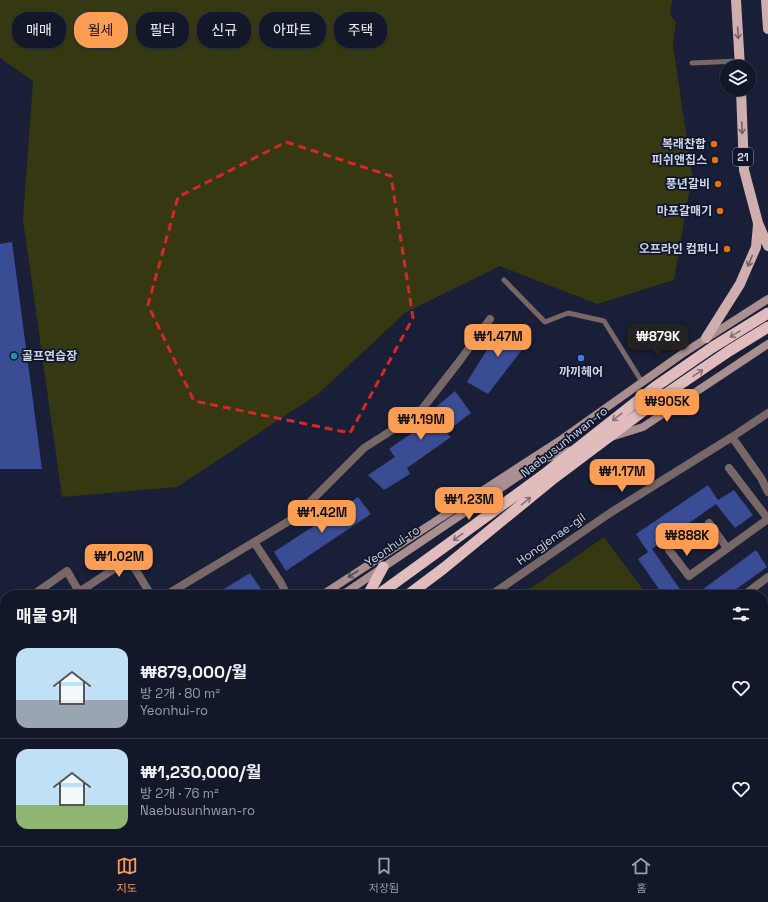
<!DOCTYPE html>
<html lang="ko">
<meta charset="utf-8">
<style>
:root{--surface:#121729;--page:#1b2031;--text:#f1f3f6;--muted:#9c9fa8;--line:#313646;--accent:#fc9d53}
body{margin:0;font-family:"Space Grotesk","Noto Sans KR",sans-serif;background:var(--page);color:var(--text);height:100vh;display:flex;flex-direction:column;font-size:15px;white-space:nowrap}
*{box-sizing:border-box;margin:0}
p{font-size:13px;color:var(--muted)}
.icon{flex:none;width:22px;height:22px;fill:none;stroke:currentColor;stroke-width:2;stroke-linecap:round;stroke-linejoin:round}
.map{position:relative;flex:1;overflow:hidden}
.panel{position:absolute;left:0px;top:590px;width:768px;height:256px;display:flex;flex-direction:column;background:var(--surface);border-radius:16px 16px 0 0;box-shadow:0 1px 3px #0004,0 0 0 1px var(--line)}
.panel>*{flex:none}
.banner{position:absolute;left:12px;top:12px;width:400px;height:36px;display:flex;gap:8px}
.tools{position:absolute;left:720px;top:60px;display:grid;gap:8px}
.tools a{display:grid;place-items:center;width:36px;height:36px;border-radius:50%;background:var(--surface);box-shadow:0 1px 3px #0004,0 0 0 1px var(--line);font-size:20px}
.price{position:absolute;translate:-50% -34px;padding:0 9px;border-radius:8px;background:var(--accent);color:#111;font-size:13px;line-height:26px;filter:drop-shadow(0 1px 2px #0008)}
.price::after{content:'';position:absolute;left:50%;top:24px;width:12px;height:9px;margin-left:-6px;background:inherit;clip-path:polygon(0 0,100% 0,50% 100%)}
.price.active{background:#222;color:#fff}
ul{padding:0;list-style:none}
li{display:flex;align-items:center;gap:12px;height:100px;padding:0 16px}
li+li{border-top:1px solid var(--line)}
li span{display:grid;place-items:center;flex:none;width:112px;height:80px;border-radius:12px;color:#555}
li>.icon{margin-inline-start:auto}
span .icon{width:48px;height:48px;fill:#fffc;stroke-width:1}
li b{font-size:17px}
h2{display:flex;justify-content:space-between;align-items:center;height:48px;padding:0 16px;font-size:17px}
.chip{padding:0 14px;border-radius:16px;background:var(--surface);box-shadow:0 1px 3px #0004,0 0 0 1px var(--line);font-size:14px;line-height:36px}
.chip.active{background:var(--accent);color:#111}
.menu{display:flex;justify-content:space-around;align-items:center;height:56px;border-top:1px solid var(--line);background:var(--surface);font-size:11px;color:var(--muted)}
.menu a{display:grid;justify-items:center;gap:2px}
.menu .active{color:var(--accent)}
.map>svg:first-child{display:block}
.green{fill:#363811}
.pier{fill:#181f37}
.building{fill:#3a4c94}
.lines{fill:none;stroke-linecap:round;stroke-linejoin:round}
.service{stroke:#776767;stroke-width:5}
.minor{stroke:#776767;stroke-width:8}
.secondary{stroke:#a98f8f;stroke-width:8}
.primary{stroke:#cfaead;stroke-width:10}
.trunk{stroke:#e1bcbc;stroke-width:11}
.trunk-bridge{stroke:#e1bcbc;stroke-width:11}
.oneway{stroke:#6f626c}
.oneway2{stroke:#82717b}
.oneway3{stroke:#544c59}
.marked{fill:none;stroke:#d62828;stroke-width:3;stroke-dasharray:8 5;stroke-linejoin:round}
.food-dot{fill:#e8710a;stroke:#0f162c;stroke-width:1.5}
.culture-dot{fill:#0f9aa8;stroke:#0f162c;stroke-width:1.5}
.shop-dot{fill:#3f7fe0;stroke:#0f162c;stroke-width:1.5}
.labels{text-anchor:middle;stroke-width:3.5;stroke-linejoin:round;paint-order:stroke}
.shield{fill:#0f162c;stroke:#969cae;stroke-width:1}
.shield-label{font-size:11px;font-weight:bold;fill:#d0d6e6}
.poi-label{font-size:12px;font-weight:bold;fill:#d0d6e6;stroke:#0f162c;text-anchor:end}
.street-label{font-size:12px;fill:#d0d6e6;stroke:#0f162c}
</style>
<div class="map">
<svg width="768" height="846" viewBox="0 0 768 846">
<rect width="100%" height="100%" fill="#181f37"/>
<path class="green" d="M0,0H672L670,15L676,22L673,44L692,175L674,280L597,304L500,266L405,313L318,394L177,487L62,497L23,219L33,81L0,58Z
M604,537L647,595H521Z
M369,841H746L750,846H362Z"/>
<path class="pier" d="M519,488L531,507L530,509L417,595H384Z"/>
<path class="building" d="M12,242L42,469H0V244Z
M503,324L531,338L488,394L467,382Z
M455,391L471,413L446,432L451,437L407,468L410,474L384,490L368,475L395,457L389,449L432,419L429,413Z
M708,485L718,500L734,490L753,515L735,528L716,504L652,549L684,595H663L638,559L648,552L636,534Z
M358,497L371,514L286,571L274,552Z
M756,550L767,567L728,595H695Z
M250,573L263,592L258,595H214Z"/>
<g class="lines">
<path class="service" d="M692,63L739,61
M504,280L545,322L568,313L604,321L642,382"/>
<path class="minor" d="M732,437L761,478L768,492
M729,468L768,519
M709,523L727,548
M254,542L281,583L287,595
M669,550L689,576L768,519
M79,592L129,559L151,595
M33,595L67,571L81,595
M166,595L294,518L364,448L419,413L458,363L490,319
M491,595L610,513L732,437L768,413
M744,595L768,577
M0,616L5,613
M0,666L5,671
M763,681L768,678
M763,710L768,718
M763,733L768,730
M763,775L768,784
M164,846L169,841"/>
<path class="secondary" d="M611,437L643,427L768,344
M322,595L562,439L682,354L768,299
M342,595L544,459L572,450
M3,846L8,841"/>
<path class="primary" d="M736,0L740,67
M766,0L768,29
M741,89L744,170L758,223L768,246
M706,338L740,284L756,247L758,225"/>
<path class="trunk" d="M368,595L383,567
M26,846L30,841
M73,846L78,841
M99,846L104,841
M132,846L138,841"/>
<path class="trunk-bridge" d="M378,595L542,476L655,387L713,347L768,313
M408,595L444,568L554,478L663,396L729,351L768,327"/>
</g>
<defs><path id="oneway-shaft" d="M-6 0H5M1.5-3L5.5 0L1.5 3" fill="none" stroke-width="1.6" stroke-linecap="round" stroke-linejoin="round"/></defs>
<g class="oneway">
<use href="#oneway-shaft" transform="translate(738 33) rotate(87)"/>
<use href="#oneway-shaft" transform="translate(742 128) rotate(88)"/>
<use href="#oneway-shaft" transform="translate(750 261) rotate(112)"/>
</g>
<g class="oneway2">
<use href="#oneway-shaft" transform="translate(735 334) rotate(148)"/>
<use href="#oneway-shaft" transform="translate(698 373) rotate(-34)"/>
<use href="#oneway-shaft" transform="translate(617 417) rotate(142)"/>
<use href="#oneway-shaft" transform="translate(526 501) rotate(-39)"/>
<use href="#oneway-shaft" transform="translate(458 537) rotate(144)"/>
</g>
<use class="oneway3" href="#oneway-shaft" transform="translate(353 574) rotate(147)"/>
<path class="marked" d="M286,142L391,176L413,318L350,433L194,401L148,305L178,197Z"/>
<g class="food-dot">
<circle cx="714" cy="144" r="4"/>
<circle cx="715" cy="160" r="4"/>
<circle cx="718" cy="184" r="4"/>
<circle cx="720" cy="211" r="4"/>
<circle cx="727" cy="249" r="4"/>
</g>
<circle class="culture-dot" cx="14" cy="356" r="4"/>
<circle class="shop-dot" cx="581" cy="358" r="4"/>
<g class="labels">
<rect class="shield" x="733" y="148" width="20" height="18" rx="3"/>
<g class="shield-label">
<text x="743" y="161">21</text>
</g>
<g class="poi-label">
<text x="706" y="148">복래찬합</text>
<text x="707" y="164">피쉬앤칩스</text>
<text x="710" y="188">풍년갈비</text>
<text x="712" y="215">마포갈매기</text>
<text x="719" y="253">오프라인 컴퍼니</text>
<text x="22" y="360" text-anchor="start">골프연습장</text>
<text x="581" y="376" text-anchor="middle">까끼헤어</text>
</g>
<g class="street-label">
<text transform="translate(564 442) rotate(-38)" y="4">Naebusunhwan-ro</text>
<text transform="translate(551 539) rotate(-35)" y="4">Hongjenae-gil</text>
<text transform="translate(392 546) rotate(-34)" y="4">Yeonhui-ro</text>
</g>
</g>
</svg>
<div class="tools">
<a><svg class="icon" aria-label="layers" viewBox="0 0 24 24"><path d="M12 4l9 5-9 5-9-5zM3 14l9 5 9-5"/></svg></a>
</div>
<b class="price" style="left:498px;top:358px">₩1.47M</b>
<b class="price active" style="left:658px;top:358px">₩879K</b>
<b class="price" style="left:667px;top:423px">₩905K</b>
<b class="price" style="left:421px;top:441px">₩1.19M</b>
<b class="price" style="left:622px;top:493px">₩1.17M</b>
<b class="price" style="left:469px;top:521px">₩1.23M</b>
<b class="price" style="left:322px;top:534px">₩1.42M</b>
<b class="price" style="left:687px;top:557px">₩888K</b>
<b class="price" style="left:119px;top:578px">₩1.02M</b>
<div class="banner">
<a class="chip">매매</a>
<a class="chip active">월세</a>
<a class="chip">필터</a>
<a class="chip">신규</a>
<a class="chip">아파트</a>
<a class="chip">주택</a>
</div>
<section class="panel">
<h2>매물 9개<svg class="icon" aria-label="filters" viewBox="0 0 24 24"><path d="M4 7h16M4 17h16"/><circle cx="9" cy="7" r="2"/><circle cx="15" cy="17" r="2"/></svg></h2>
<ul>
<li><span style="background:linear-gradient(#bfe0f5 65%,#9aa5b1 0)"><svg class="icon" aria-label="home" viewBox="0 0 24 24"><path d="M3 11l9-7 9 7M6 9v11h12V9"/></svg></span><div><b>₩879,000/월</b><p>방 2개 · 80 m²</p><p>Yeonhui-ro</p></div><svg class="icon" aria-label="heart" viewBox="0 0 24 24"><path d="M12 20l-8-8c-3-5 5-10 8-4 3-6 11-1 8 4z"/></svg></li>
<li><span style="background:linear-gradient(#bfe0f5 70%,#8fb573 0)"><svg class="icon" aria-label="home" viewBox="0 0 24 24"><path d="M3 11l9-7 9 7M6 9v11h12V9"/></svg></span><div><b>₩1,230,000/월</b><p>방 2개 · 76 m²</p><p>Naebusunhwan-ro</p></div><svg class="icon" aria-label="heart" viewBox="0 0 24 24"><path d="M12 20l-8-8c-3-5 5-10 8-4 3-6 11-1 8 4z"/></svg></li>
</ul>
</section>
</div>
<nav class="menu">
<a class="active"><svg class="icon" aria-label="map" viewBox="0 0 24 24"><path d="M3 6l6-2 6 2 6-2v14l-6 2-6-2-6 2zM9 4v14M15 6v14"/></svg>지도</a>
<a><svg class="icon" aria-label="saved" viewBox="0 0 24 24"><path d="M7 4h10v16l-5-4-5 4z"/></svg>저장됨</a>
<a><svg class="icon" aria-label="home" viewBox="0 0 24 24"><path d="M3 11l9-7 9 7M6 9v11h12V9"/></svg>홈</a>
</nav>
